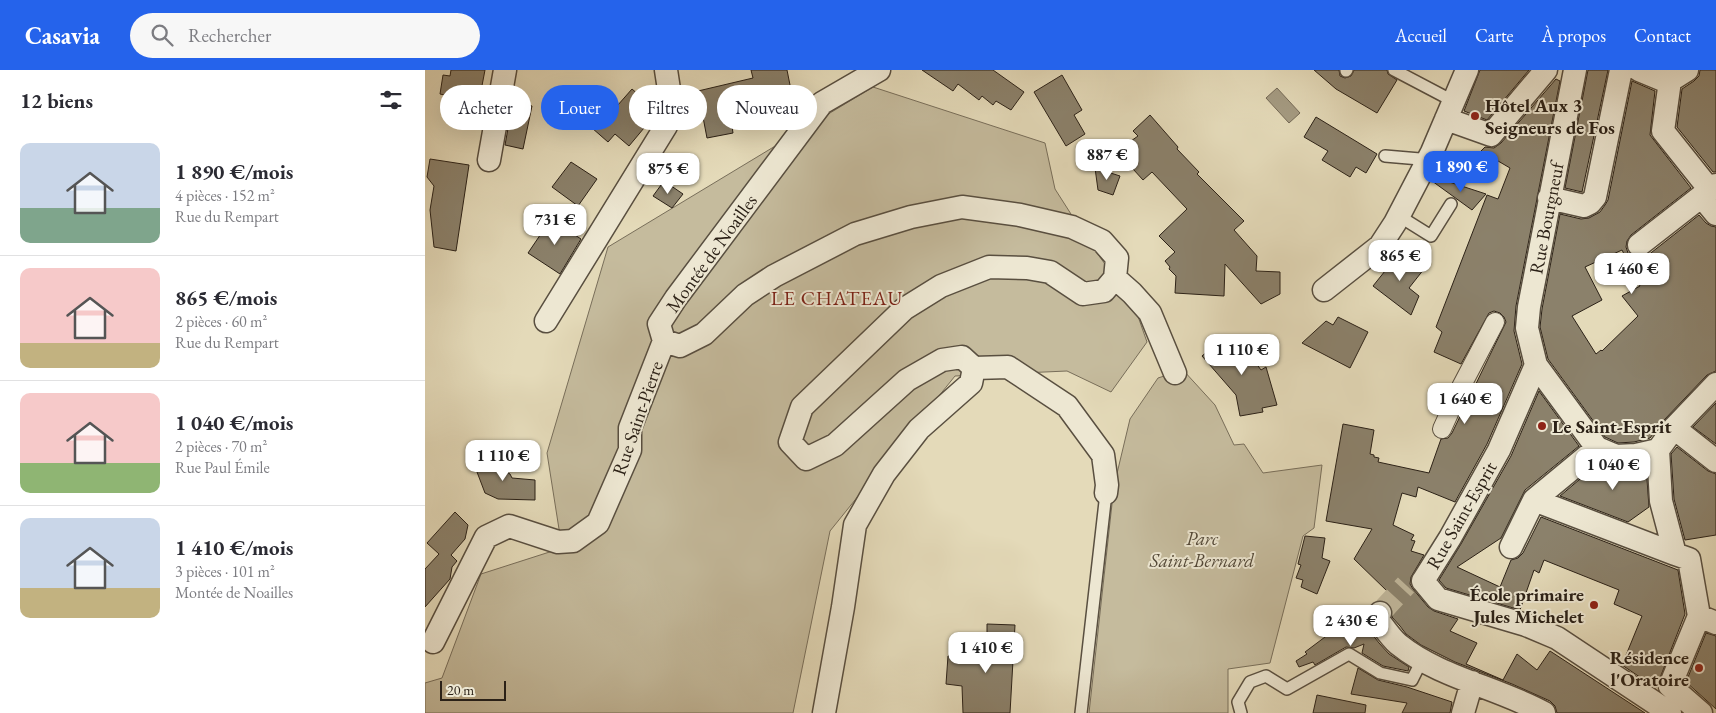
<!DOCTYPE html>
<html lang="fr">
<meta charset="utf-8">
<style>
:root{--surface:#fff;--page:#f7f7f7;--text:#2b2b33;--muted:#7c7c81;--line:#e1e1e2;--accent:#2563eb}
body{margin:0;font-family:"EB Garamond",serif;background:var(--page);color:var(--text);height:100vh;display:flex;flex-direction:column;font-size:19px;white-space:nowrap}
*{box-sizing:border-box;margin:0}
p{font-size:16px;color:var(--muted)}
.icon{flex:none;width:28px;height:28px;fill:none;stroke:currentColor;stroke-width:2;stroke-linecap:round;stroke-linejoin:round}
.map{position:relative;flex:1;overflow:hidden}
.sheet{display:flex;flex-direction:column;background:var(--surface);width:425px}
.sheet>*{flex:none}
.banner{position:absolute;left:15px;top:15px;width:475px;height:45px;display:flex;gap:10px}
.scale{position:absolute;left:15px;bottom:12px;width:66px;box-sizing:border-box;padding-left:5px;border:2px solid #2b2117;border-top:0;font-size:14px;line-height:18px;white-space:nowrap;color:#2b2117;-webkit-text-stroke:4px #ede7d2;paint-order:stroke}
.price{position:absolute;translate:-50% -42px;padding:0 11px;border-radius:10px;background:#fff;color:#222;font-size:16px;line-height:32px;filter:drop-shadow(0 1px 2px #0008)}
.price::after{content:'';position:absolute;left:50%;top:30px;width:15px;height:11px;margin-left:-8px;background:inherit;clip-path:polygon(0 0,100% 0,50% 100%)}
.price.current{background:var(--accent);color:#fff}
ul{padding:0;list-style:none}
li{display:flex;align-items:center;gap:15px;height:125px;padding:0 20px}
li+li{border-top:1px solid var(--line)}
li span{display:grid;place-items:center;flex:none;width:140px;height:100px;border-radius:10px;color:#555}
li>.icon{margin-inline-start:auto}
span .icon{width:60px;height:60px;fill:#fffc;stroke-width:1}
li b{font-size:21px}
h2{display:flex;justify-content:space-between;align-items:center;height:60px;padding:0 20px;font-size:21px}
.chip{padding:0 18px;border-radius:22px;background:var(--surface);box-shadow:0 5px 20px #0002;font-size:18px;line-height:45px}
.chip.current{background:var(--accent);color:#fff}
header{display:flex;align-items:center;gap:30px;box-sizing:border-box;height:70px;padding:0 25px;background:var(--accent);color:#fff}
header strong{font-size:24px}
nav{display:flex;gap:28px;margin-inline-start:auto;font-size:18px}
.search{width:350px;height:45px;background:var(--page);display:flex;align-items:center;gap:12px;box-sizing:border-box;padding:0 18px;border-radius:28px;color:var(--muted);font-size:19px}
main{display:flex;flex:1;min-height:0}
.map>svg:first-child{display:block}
.green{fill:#c5bb9d;stroke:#786e5a}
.water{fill:#a59b82;stroke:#746a57}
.building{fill:#8b816b;stroke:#2b2117;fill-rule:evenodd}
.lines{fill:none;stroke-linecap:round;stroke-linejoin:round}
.minor-tunnel{stroke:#bfb599;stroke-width:22;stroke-dasharray:22 11;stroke-linecap:butt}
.service-casing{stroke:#594f40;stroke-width:14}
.pedestrian-casing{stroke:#594f40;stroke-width:20}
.minor-casing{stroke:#594f40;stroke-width:25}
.service{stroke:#ede7d2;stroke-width:11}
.pedestrian{stroke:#ede7d2;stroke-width:18}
.minor{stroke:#ede7d2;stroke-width:22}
.poi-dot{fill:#8f2418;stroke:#ede7d2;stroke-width:2}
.labels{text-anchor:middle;stroke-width:4;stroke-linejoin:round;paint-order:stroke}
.poi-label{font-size:19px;font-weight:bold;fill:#2b2117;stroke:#ede7d2;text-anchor:start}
.street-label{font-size:19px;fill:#2b2117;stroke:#ede7d2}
.park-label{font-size:19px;font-style:italic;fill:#524838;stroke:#ede7d2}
.neighbourhood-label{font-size:20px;letter-spacing:1px;fill:#7a1f14;stroke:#ede7d2}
</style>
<header>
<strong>Casavia</strong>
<div class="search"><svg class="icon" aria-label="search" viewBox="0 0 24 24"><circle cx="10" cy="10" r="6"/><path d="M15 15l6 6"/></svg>Rechercher</div>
<nav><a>Accueil</a><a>Carte</a><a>À propos</a><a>Contact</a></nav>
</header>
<main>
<section class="sheet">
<h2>12 biens<svg class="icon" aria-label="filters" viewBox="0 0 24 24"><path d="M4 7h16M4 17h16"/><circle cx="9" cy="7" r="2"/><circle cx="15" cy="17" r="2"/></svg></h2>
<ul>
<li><span style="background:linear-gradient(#c9d6e8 65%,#7fa58c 0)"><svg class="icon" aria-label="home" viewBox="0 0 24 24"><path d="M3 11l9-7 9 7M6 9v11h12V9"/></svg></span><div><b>1 890 €/mois</b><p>4 pièces · 152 m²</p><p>Rue du Rempart</p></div></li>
<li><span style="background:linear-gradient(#f6c9c9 75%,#c2b280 0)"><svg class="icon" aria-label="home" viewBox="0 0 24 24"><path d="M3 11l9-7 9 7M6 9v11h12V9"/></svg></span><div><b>865 €/mois</b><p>2 pièces · 60 m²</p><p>Rue du Rempart</p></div></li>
<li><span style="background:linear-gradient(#f6c9c9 70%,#8fb573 0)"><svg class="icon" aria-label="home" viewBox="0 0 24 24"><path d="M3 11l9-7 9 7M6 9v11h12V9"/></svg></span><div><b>1 040 €/mois</b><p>2 pièces · 70 m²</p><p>Rue Paul Émile</p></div></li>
<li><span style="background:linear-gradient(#c9d6e8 70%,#c2b280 0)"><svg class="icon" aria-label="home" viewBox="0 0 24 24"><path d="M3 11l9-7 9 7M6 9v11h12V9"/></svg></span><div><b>1 410 €/mois</b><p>3 pièces · 101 m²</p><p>Montée de Noailles</p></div></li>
</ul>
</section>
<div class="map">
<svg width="1291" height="643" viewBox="0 0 1291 643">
<rect width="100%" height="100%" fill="#e4dab9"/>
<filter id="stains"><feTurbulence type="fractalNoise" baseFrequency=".004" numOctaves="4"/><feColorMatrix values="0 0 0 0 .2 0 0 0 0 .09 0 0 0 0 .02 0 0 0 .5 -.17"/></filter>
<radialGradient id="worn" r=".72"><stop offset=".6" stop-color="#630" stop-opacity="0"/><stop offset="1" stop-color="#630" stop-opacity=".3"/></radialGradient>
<path class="green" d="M448,17L620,73L630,119L660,166L709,235L722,272L686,322L642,301L530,306L405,461L368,643H0V613L17,608L56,504L137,478L122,383L183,177Z
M758,300L790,335L809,375L819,374L838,403L897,395L889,458L878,466L845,593L803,599V643H664L689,416L705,349L733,308Z"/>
<path class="water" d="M852,18L875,43L864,53L841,28Z"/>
<path class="building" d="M26,0H60L55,26L44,25L41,47L21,44L24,26L15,24L18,5L25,6Z
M326,0H362L369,35L306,50L308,63L282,68L273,21L328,8Z
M497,0H568L599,22L586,40L571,31L568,35L557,26L554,30L533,14L528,21Z
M889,0H914L915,6L920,8L926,6L929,0H962L963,4L972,10L952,43L911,19Z
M1055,0H1104L1062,50L1039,41Z
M1163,0H1183L1157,122L1140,118Z
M1275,0H1291V102H1288L1252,57L1257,19L1269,11L1274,6Z
M637,5L657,40L649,45L660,64L641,76L609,22Z
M1131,9L1135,11L1091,236L1089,261L1097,294L1062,374L1030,432L993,417L991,427L977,423L968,455L989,465L986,470L990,471L986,481L999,485L986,507L985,514L988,519L1003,537L1009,541L1033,549L1025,561L1052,573L1041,594L1078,610L1092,584L1112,600L1125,581L1220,643H1132L1130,636L1125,631L1087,614L1030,592L996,575L981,564L975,556L967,547L968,540L965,534L959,531L954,530L962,521L929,489L947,459L901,451L918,354L949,360L945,384L949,385V387L954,388L953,392L1004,403L1016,369L1023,368L1027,363L1081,252L1079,247L1075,243L1069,241L1064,243L1036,294L1009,282L1017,262L1011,257L1062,125L1073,129L1085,98L1056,81L1060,77L1069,78L1076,73Z
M1207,11L1230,21L1225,65L1266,118L1206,165L1202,171L1201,177L1203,183L1209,187L1215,188L1222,186L1274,145L1281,153L1286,156L1291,157V301L1282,305L1240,349L1225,368L1209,372L1193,373L1180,367L1123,289L1115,257L1117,239L1135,144L1156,149L1164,148L1175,142L1180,135L1183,130ZM1197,180L1215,216L1197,226L1213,246L1177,281L1176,280L1171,284L1147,246L1177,230L1160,197Z
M207,19L230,39L229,46L204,76L190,64L183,72L159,51L174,34L185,44Z
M88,31L107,36L98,79L80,75Z
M725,45L753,77L752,79L774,102L772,104L819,151L809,160L832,186L831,201L855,202V224L836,234L800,194L799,226L750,223L751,206L744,199L745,197L740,191L750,182L734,166L762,139L727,102L718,110L698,88L711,76L706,71L713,66L708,61Z
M891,47L952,84L941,103L931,97L925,107L897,90L903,81L879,67Z
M5,89L44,95L31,181L9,177L5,140L9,116L2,107Z
M146,92L172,109L153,136L127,117Z
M670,98L695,106L688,125L673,120Z
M1009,107L1061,124L1047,140L1007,111Z
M239,111L258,124L247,138L228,126Z
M126,149L156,169L135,204L103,183Z
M976,181L999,199L984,218L994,226L986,245L948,216Z
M913,247L943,262L925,298L877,273L901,251L908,255Z
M800,267L812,271L815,277L820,278L836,300L841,297L852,335L837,338L838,342L815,346L811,325L777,286Z
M1114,321L1154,376L1100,420L1076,468L1032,497L1075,517L1086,490L1093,488L1098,483L1116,447L1253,500L1260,544L1231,618L1197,595L1217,546L1189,534L1194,520L1119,490L1114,503L1109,500L1095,540L1021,518L1014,510L1036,474L1086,386Z
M1291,333V374L1268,357Z
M1252,377L1283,401L1291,404V465L1260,470L1249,429L1246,384Z
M44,381L85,404L87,408L110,410V430L73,429L60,423Z
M1174,393L1191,399L1221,396L1224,437L1203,452L1135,426Z
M30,442L43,455L40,469L26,485L32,491L27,497L25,509L0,537V499L14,484L2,473Z
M880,466L900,468L897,488L905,491L892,524L876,517L878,510L871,508L876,495L873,494Z
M938,545L940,555L954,573L964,584L984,597L983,601L958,596L937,583L939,574L929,578L921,577L890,595L888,592L874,597L871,591L882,584L880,582L908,561L910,565Z
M562,554L590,555L585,643H538L537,616L521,614L523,586L562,589Z
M1281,563L1291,566V639L1261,612Z
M933,598L953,610L982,617L1027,632L1025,643H977L982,633L926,624Z
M892,625L941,635L940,643H888Z"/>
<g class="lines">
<path class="minor-tunnel" d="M955,543L981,515"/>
<g class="service-casing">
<path id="service" d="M969,0L1028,31
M921,1L922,0
M960,86L995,89L1002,93
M974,146L1006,166L1026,134
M656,643L681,423
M816,643L813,632L825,612L841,606L862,619L924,584L955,603L987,610L997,590"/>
</g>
<g class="pedestrian-casing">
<path id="pedestrian" d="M1017,359L1036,317L1070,252"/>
</g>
<g class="minor-casing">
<path id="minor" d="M454,0L397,33L251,228L234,254L239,271L255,276L279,264L320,225L349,206L430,164L486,147L537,137L595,145L647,157L677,171L692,188L690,208L679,221L658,224L625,202L602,198L564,197L516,216L479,239L377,337L365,372L381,389L410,375L482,310L517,290L537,287L549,298
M1150,0L1104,237L1102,258L1111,295L1172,378L1191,386L1211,385L1233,380
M1214,0L1243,12L1240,0
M1262,0L1243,12L1244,18L1238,61L1285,120
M1021,49L1066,65L1121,0
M64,90L80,0
M1277,127L1291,144
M1124,128L1159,136L1165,133L1170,127L1196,0
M1214,175L1291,115
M690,208L707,223L725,243L750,303
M899,220L955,176L970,153L1007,82L1042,0
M121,251L241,56L245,26L241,0
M549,298L583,297L642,336L678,385L682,415L681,423
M1249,358L1291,391
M1109,430L1250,484
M1086,477L1109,430L1172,378
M998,511L1013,529L1101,555L1132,568L1245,643
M998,511L1025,468L1074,380L1111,295
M955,543L951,547C958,556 965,567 973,574C1015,608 1072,617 1119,643
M1274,546L1264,489L1250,484L1236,431L1233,380L1249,358L1291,314
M8,572L61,467L84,456L133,472L148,471L173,453L205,380V358L239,271
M399,643L418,537L430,455L459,404L494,359L546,313L549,298
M1038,643L1047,612
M1276,643L1245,616L1274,546L1291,553"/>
</g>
<use href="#service" class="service"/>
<use href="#pedestrian" class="pedestrian"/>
<use href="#minor" class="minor"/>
</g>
<g class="poi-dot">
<circle cx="1050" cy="46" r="5"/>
<circle cx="1117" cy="356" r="5"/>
<circle cx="1169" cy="535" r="5"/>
<circle cx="1274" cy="598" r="5"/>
</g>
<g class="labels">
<g class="poi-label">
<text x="1060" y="42">Hôtel Aux 3<tspan x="1060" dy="22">Seigneurs de Fos</tspan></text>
<text x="1127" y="363">Le Saint-Esprit</text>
<text x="1159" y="531" text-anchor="end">École primaire<tspan x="1159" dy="22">Jules Michelet</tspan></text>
<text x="1264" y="594" text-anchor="end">Résidence<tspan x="1264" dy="22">l'Oratoire</tspan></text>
</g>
<g class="street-label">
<text transform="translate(1121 148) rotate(-79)" y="7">Rue Bourgneuf</text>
<text transform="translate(286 183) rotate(-54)" y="7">Montée de Noailles</text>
<text transform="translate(212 348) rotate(-71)" y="7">Rue Saint-Pierre</text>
<text transform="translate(1036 445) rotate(-60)" y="7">Rue Saint-Esprit</text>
</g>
<g class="park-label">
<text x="777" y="475">Parc<tspan x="777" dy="22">Saint-Bernard</tspan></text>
</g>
<g class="neighbourhood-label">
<text x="412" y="235">LE CHATEAU</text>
</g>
</g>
<rect width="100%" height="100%" filter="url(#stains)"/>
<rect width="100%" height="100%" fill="url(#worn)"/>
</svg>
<div class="scale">20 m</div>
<b class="price" style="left:682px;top:111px">887 €</b>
<b class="price current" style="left:1036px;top:123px">1 890 €</b>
<b class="price" style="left:243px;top:125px">875 €</b>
<b class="price" style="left:130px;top:176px">731 €</b>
<b class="price" style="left:975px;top:212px">865 €</b>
<b class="price" style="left:1207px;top:225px">1 460 €</b>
<b class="price" style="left:817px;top:306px">1 110 €</b>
<b class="price" style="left:1040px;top:355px">1 640 €</b>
<b class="price" style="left:78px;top:412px">1 110 €</b>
<b class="price" style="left:1188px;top:421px">1 040 €</b>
<b class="price" style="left:926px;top:577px">2 430 €</b>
<b class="price" style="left:561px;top:604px">1 410 €</b>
<div class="banner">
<a class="chip">Acheter</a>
<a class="chip current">Louer</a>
<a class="chip">Filtres</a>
<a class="chip">Nouveau</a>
</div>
</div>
</main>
